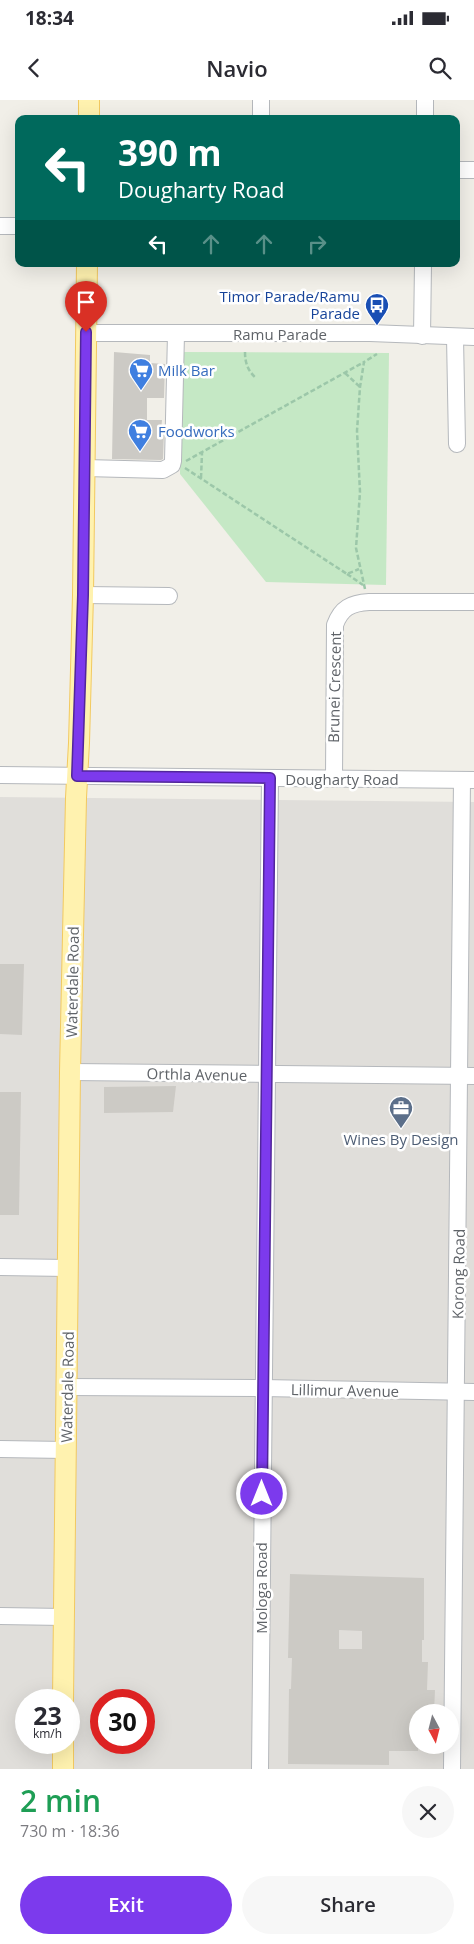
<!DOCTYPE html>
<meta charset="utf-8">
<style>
:root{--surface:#fff;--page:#f7f7f7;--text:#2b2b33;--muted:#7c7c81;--accent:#7c3aed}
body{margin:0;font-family:"Open Sans",sans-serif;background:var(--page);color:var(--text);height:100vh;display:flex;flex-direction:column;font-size:19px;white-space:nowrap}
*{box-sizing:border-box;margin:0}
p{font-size:16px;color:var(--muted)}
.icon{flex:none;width:28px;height:28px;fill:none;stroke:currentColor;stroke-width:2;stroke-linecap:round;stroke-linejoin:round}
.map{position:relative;height:1669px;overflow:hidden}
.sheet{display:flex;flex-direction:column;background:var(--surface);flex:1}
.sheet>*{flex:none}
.banner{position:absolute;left:15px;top:15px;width:445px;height:152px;border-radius:10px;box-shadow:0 5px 20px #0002;background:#00695c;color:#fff;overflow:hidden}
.needle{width:32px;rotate:173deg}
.tools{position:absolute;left:409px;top:1604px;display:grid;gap:10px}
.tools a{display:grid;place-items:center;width:50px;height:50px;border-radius:50%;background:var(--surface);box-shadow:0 5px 20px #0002;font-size:25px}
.speed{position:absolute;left:15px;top:1589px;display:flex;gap:10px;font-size:25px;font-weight:700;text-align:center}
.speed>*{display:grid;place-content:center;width:65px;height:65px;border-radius:50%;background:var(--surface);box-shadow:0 5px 20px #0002;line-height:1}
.speed small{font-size:12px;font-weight:400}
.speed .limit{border:8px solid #d22;background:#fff;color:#111}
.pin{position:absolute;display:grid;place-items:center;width:42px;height:42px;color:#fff;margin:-51px -21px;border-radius:50% 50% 50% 0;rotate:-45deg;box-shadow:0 0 5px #0007}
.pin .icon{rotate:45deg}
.me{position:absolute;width:55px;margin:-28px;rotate:0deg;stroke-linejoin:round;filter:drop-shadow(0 0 4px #0008)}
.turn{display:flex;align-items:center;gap:18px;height:105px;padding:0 20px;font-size:22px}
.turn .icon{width:65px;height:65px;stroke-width:2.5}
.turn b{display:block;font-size:35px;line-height:42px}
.lanes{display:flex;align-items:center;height:48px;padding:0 20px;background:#0003;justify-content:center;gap:25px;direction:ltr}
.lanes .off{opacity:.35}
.round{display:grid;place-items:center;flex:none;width:52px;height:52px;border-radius:26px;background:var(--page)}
.overview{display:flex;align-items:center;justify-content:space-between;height:85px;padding:0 20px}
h1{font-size:30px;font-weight:600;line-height:38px;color:#1e9e55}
.action{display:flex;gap:10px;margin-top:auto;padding:10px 20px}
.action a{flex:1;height:58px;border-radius:30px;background:var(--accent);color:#fff;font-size:20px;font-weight:600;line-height:58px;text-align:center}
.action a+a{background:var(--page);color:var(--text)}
.status{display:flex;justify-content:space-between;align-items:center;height:35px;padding:0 25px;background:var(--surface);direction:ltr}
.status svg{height:14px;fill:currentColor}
header{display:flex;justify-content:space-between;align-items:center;height:65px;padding:0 20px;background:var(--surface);font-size:22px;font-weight:600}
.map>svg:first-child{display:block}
.industrial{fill:#e0deda;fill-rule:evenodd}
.green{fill:#c5e8c5}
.building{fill:#cccac5;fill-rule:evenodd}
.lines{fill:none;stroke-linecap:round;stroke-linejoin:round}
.minor-casing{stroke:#b5b8bc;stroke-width:18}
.major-casing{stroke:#f2c960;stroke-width:22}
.path{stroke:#9cc7a9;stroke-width:2.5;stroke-dasharray:5 2.5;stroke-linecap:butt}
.minor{stroke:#fff;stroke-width:16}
.major{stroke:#fff2af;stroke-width:20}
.route-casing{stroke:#51269a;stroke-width:12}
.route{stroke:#7c3aed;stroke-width:9}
.labels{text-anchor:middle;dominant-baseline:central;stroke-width:5;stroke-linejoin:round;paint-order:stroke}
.transit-label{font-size:15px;fill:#164399;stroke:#fff;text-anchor:end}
.street-label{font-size:15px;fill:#5f6368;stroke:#fff}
.shop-label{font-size:15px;fill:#366cbe;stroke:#fff;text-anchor:start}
.service-label{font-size:15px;fill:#4e5e75;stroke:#fff}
</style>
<div class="status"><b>18:34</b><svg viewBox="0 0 49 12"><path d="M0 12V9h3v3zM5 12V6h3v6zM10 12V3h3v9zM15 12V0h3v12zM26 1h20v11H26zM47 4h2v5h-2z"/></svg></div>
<header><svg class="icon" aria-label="back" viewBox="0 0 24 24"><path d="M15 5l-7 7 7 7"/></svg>Navio<svg class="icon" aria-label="search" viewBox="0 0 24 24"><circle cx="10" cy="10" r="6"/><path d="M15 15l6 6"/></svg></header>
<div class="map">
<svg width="474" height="1669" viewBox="0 0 474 1669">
<rect width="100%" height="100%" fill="#f1efe8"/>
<path class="industrial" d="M 0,697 L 474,702 L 474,1669 L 0,1669 ZM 26,1600 L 69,1600 L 69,1642 L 26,1642 ZM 101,1600 L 144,1600 L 144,1642 L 101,1642 ZM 418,1612 L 450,1612 L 450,1645 L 418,1645 Z"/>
<polygon class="green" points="181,252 389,253 386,485 266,482 180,374"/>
<g class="building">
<polygon points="114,252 150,255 150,263 165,264 164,298 147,298 147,320 162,320 161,331 164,331 163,359 161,360 112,359"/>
<polygon points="0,864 24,864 22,935 0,934"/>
<polygon points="176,986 173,1012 104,1013 104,987"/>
<polygon points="0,992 21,992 19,1115 0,1115"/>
<path d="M 290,1474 L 424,1478 L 424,1540 L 422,1540 L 422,1562 L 428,1562 L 427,1590 L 435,1590 L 434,1612 L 418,1612 L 418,1651 L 389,1651 L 389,1665 L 288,1664 L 289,1589 L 291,1589 L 292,1558 L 288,1558 ZM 339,1530 L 362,1531 L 362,1549 L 339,1549 Z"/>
</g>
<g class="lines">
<g class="minor-casing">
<g id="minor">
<polyline points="261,19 261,0"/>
<polyline points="425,19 425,0"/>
<polyline points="456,70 474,70"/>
<polyline points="0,126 19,126"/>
<polyline points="86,233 370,233 474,237"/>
<polyline points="422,236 423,164"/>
<polyline points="455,237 457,344"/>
<polyline points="85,368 163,370 172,365 173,361 176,234"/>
<polyline points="83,495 169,496"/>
<polyline points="0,675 474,680"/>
<path d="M 334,678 L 335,525 C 341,508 351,503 369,502 L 474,502"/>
<polyline points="70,972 474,976"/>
<polyline points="0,1167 68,1168"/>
<polyline points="67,1287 263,1288 474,1292"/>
<polyline points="0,1349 66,1350"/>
<polyline points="0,1516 64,1517"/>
<polyline points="260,1669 270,678"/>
<polyline points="452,1669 462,680"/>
</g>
</g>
<g class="major-casing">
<g id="major">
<polyline points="89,19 89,0"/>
<polyline points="63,1600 70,972 76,698 79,643 83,495 87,164"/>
<polyline points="63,1669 63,1642"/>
</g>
</g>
<g class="path">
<path d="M 245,252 C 245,263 248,271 256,278"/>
<polyline points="345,273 360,287"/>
<polyline points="186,361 364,262"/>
<polyline points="185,368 347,474 359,469"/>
<polyline points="201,378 202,353"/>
<polyline points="347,474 363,485"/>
<polyline points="365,489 356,448 360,392 357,331 360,287 364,262 377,254"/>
</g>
<use href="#minor" class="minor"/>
<use href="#major" class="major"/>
</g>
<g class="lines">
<g class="route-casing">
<polyline id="route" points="86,232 83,495 77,676 270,678 262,1394"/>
</g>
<use href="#route" class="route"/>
</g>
<defs>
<g id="bus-pin" transform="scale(1.25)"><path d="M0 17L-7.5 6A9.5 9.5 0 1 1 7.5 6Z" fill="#1a4fb4" stroke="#fff"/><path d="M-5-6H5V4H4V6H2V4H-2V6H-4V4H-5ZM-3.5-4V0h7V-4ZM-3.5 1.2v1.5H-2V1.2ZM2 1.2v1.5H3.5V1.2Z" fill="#fff"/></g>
<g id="supermarket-pin" transform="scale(1.25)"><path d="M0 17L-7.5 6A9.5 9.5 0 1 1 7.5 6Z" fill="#3f7fe0" stroke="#fff"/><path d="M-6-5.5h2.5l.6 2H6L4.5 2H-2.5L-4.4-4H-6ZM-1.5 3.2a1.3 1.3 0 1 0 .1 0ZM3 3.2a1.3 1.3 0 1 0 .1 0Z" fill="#fff"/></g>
<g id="office-pin" transform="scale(1.25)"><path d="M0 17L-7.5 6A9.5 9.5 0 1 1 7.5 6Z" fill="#5c6f8a" stroke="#fff"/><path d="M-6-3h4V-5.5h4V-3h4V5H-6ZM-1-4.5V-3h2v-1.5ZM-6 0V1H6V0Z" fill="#fff"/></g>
</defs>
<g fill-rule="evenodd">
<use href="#bus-pin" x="377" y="205"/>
<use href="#supermarket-pin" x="141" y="270"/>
<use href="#supermarket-pin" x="140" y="331"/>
<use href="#office-pin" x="401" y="1008"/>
</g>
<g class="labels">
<g class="transit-label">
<text x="360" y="196">Timor Parade/Ramu<tspan x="360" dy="17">Parade</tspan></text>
</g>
<g class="street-label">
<text x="280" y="234">Ramu Parade</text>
<text transform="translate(334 587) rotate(-89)">Brunei Crescent</text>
<text x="342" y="679">Dougharty Road</text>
<text transform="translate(72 882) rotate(-89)">Waterdale Road</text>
<text transform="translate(197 974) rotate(1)">Orthla Avenue</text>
<text transform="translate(458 1174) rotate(-89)">Korong Road</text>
<text transform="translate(67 1287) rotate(-89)">Waterdale Road</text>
<text transform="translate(345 1290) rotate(1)">Lillimur Avenue</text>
<text transform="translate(261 1488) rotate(-90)">Mologa Road</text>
</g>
<g class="shop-label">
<text x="158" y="270">Milk Bar</text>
<text x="158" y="331">Foodworks</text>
</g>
<g class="service-label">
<text x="401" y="1039">Wines By Design</text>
</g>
</g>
</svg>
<div class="tools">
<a><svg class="needle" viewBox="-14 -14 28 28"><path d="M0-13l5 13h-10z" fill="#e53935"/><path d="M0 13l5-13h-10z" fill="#7c7c81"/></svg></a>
</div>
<div class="speed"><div>23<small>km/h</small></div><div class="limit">30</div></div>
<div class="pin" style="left:86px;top:232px;background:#d93025"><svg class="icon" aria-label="arrive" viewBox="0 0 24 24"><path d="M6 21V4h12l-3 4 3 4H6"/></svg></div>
<svg class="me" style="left:262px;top:1394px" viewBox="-20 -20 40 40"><circle r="17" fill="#7c3aed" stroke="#fff" stroke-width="3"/><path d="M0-11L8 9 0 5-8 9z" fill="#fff"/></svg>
<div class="banner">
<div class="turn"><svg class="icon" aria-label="left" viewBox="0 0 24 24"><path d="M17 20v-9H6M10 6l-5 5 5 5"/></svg><div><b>390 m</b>Dougharty Road</div></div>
<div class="lanes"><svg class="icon" aria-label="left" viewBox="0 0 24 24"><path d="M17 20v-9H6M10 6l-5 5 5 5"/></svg><svg class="icon off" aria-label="ahead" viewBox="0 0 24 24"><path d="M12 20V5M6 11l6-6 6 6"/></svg><svg class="icon off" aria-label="ahead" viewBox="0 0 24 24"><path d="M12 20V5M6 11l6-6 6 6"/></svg><svg class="icon off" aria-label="right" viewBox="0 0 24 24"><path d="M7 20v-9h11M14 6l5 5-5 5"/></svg></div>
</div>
</div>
<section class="sheet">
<div class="overview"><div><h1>2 min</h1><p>730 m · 18:36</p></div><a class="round"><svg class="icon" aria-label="close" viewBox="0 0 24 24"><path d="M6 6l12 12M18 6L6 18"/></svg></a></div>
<div class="action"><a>Exit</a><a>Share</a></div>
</section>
